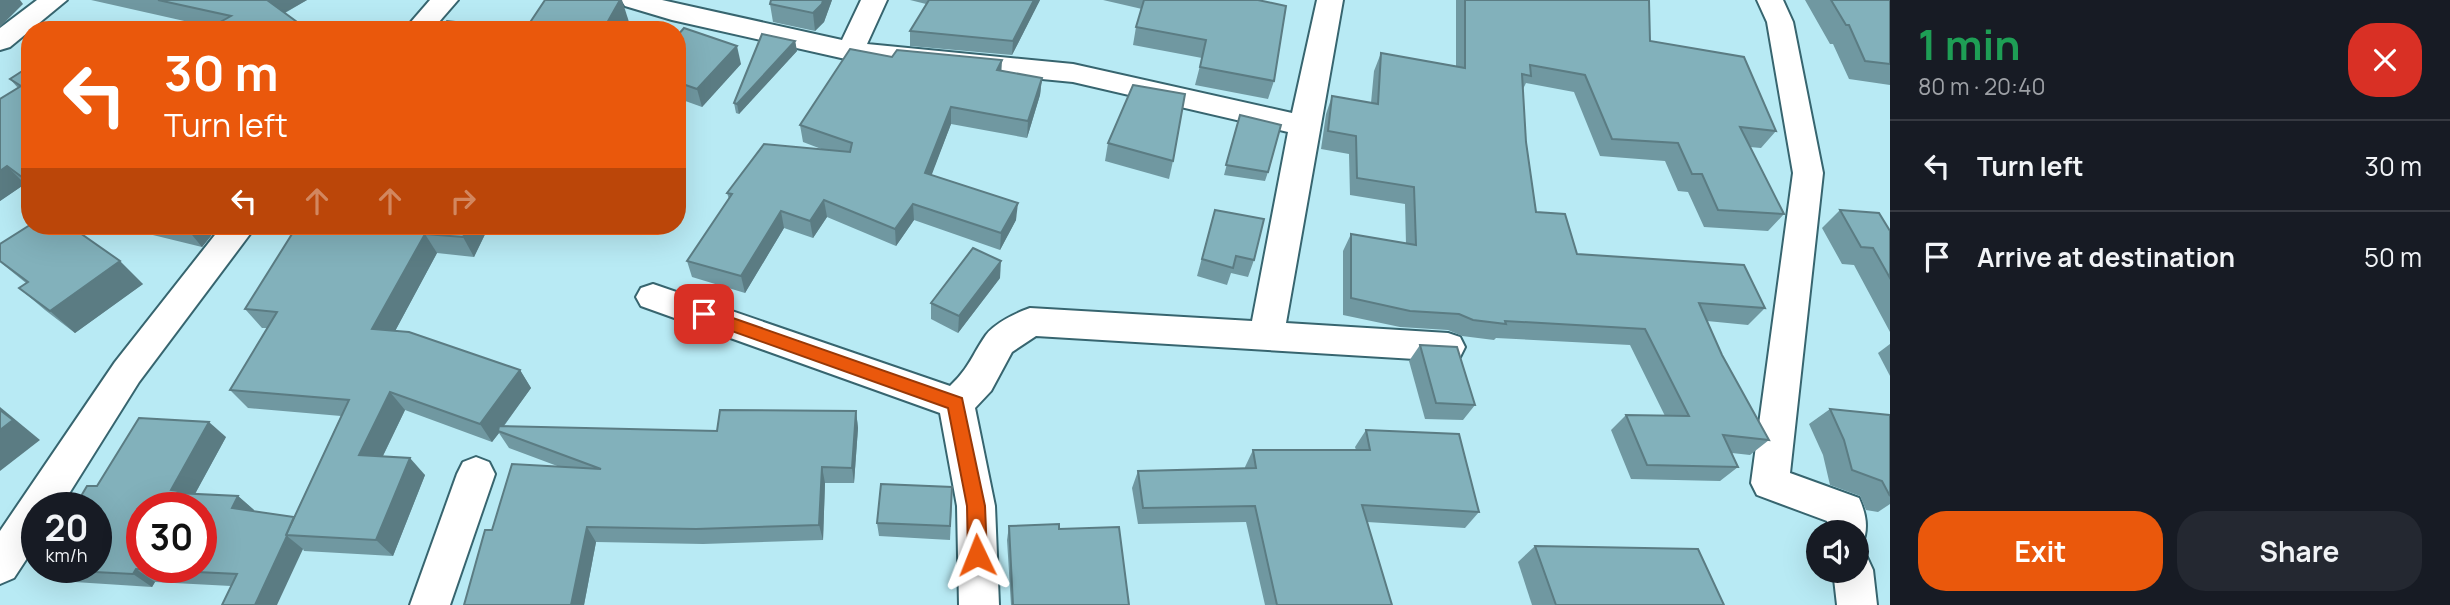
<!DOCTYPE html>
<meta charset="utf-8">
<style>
:root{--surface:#171b24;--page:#242831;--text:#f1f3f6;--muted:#9ea1a6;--line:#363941;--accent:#ea580c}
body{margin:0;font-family:Manrope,sans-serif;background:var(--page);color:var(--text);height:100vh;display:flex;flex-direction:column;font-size:26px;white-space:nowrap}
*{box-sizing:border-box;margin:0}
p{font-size:23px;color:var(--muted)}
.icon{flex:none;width:38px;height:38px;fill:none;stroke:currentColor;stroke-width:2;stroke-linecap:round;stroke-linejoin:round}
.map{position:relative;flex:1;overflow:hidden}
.side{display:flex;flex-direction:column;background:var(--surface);width:560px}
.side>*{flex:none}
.hud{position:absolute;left:21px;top:21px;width:665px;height:214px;border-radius:28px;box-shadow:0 7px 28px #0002;background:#ea580c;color:#fff;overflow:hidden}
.tools{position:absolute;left:1806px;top:520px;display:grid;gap:14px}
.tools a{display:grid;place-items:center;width:63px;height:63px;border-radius:50%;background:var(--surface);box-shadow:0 7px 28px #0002;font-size:35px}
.speed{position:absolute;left:21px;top:492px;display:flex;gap:14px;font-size:35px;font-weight:700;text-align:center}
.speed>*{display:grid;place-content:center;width:91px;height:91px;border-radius:50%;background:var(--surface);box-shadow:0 7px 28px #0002;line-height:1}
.speed small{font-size:18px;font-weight:400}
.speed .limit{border:10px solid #d22;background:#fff;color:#111}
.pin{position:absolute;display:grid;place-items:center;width:60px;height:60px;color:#fff;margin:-30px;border-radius:14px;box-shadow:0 4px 10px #0006}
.me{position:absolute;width:77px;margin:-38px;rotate:358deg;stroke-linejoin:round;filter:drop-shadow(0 0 5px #0008)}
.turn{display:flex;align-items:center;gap:24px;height:147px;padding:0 28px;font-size:32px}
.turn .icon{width:91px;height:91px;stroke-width:2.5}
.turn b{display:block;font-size:49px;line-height:60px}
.lanes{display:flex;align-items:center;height:66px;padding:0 28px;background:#0003;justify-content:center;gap:35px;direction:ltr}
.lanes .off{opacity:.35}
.round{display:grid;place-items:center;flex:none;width:74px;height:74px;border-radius:28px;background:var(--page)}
.head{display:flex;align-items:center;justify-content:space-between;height:119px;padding:0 28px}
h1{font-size:42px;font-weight:700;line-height:52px;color:#1e9e55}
.button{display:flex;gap:14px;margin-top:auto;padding:14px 28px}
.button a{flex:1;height:80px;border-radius:28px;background:var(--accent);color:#fff;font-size:28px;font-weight:700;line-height:80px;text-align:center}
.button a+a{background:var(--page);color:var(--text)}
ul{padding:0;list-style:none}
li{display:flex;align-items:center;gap:21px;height:91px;padding:0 28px;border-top:2px solid var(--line)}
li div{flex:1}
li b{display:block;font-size:26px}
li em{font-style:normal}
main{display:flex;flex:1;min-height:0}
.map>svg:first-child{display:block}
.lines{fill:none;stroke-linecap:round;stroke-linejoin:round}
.street-casing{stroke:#37656f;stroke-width:4}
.street{fill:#fff;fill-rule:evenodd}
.wall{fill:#7098a1}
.shaded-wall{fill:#5b7c83}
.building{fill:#82b1bb;stroke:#5b7c83;stroke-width:2;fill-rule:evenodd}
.route{fill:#ea580c;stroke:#983908;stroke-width:2}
</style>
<main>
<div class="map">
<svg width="1890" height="605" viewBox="0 0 1890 605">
<rect width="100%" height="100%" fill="#b8eaf4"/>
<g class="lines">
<g class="street-casing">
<g id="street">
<polygon points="37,0 67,0 10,47 0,50 0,28"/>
<polygon points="430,0 458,0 432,30 404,30"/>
<path d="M 621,0 L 662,0 L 842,40 L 861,0 L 887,0 L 867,44 L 1073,64 L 1292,113 L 1317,0 L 1343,0 L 1286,323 L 1448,333 L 1460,337 L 1465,347 L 1460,357 L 1448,361 L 1036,336 L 1012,352 L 991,391 L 975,408 L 995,506 L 999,605 L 959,605 L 957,506 L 940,413 L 641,306 L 636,297 L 641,288 L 653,284 L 950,386 C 970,367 972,355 986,335 C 995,323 1016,313 1030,308 L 1252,321 L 1288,132 L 1073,82 L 850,60 L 672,20 L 625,6 Z"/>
<path d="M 1757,0 L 1783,0 L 1793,22 L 1823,173 L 1790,473 L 1859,498 C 1866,514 1869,528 1862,545 L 1857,547 L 1857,532 L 1829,532 L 1827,521 L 1757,495 L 1751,483 L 1793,173 L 1767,22 Z"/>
<polygon points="222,226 256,226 139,382 60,508 37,508 37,543 14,578 0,584 0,531 115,362"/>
<polygon points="476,457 489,462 495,474 450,605 410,605 457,474 463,462"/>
<polygon points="1857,553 1867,557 1873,570 1877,605 1837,605 1833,570 1857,570"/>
</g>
</g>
<use href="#street" class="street"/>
</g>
<g class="wall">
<polygon points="91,0 307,0 285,13 211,27"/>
<polygon points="832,0 824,22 815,31 773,22 770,4"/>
<polygon points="910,0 1040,0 1012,55 910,46 910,31 926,4"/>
<polygon points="1103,0 1258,0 1274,81 1268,99 1195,85 1202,58 1133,45 1136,27 1142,9"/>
<polygon points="1456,0 1649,0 1650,41 1776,131 1761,148 1750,147 1784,214 1768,231 1704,227 1688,192 1678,191 1665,161 1600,156 1574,92 1526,83 1523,89 1526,142 1536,212 1577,254 1765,308 1748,325 1707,321 1722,355 1769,440 1750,455 1732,453 1738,467 1720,481 1631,479 1611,430 1626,415 1665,416 1630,345 1496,338 1494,340 1462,336 1448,330 1400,327 1343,315 1343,251 1351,234 1406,244 1405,204 1350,195 1349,154 1321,149 1326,114 1332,96 1371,103 1374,71 1381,53 1456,66"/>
<polygon points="1805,0 1890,0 1890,85 1849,79 1833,44 1830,44"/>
<polygon points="677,36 741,64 702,107 677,98"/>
<polygon points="795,41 797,51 739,114 736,113 734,103"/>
<polygon points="892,57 1002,71 1042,78 1040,95 1027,138 951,124 931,175 1016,220 1000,250 914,220 896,246 827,217 813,238 784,228 745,293 692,277 687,261 729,199 727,193 824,150 803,142 800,125"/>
<polygon points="30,66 30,187 25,184 0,201 0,99 18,88 10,79"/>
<polygon points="1240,115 1268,172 1265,181 1224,175"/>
<polygon points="1108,143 1173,161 1169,179 1105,161"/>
<polygon points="1215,210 1254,260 1248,277 1231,273 1227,285 1197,276"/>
<polygon points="1840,210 1890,231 1890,332 1854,265 1842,264 1822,228"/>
<polygon points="116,226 219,226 202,247"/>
<polygon points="489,226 474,257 437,253 395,331 520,370 531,388 504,426 717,431 856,411 858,428 854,483 825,483 823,540 703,544 596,542 584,605 464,605 492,530 560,467 509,448 499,433 492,442 405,410 383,456 425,475 393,556 304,551 303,549 231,586 155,582 152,587 59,581 37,569 97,486 226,437 195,494 238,496 254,510 254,511 294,517 341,416 248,408 230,390 267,328 262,328 245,309 319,227"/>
<polygon points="0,244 143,284 75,333 45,310 19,288 26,283 0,262"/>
<polygon points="1000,278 958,333 931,319 931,303"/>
<polygon points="1890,344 1890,376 1878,353"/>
<polygon points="1420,345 1475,405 1463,420 1425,419 1409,361"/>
<polygon points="1830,409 1890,415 1890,504 1878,512 1866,510 1860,496 1830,485 1823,455 1809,424"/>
<polygon points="1366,430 1479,512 1465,528 1367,522 1392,605 1265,605 1246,522 1138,524 1132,488 1138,471 1245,469 1245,467 1253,450 1356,450 1355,447"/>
<polygon points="952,501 950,540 879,536 877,523"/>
<polygon points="1009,526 1059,529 1129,605 1011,605 1007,540"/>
<polygon points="1535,546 1724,605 1532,605 1518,562"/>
</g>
<g class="shaded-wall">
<polygon points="0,0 20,0 23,4 0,27"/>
<polygon points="266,0 307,0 277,17"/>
<polygon points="620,0 622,0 629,22 624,30 603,30"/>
<polygon points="823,0 832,0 824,22 815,31 813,13"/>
<polygon points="1034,0 1040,0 1012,55 1013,41"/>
<polygon points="795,41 797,51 739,114 737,104"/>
<polygon points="737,46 741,64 702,107 697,89"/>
<polygon points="1002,60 1001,78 997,70"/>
<polygon points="1042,78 1040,95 1027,138 1028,121"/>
<polygon points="951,107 951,124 926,190 925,173"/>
<polygon points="7,166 25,184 0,201 0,171"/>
<polygon points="824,200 827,217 813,238 810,221"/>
<polygon points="1018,203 1016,220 1000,250 1001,233"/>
<polygon points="913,204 914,220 896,246 895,229"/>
<polygon points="781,211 784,228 745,293 741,276"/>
<polygon points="191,226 219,226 202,247 188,230"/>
<polygon points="469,226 489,226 474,257 463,237"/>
<polygon points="425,234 437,253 386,348 372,329"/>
<polygon points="120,261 143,284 75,333 50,311"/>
<polygon points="1001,261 1000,278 958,333 959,316"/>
<polygon points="520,370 531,388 499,432 498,431 499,433 492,442 480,424"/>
<polygon points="390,392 405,410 375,472 359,455"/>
<polygon points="0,407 40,440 0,471"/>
<polygon points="856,411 858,428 854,483 852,468"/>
<polygon points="209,422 226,437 191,501 171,490"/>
<polygon points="410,458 425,475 393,556 376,540"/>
<polygon points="822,467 825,483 823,540 819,525"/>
<polygon points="238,496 254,510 249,521 232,508"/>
<polygon points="587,527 596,542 584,605 571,605"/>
<polygon points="287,536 303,549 277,605 255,605"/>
<polygon points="136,569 155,582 152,587 133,574"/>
</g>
<g class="building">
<polygon points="158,0 267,0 308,30 206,30 231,16"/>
<polygon points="545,0 620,0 603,30 525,30"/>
<polygon points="771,0 823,0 822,4 813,13 770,4"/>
<polygon points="929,0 1034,0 1013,41 910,31"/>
<polygon points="1144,0 1258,0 1286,6 1274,81 1200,67 1206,40 1136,27"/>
<polygon points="1465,0 1649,0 1650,41 1744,57 1776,131 1740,127 1784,214 1718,210 1702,174 1692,174 1678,143 1612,139 1585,75 1530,65 1531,76 1522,74 1526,142 1536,212 1565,214 1577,254 1744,265 1765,308 1699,303 1722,355 1769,440 1723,435 1738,467 1647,465 1626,415 1689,416 1645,329 1505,321 1506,324 1473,320 1459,314 1410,311 1351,298 1351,234 1416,245 1414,187 1357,178 1356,136 1328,131 1332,96 1378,104 1381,53 1465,68"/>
<polygon points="1831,0 1890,0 1890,64 1865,61 1849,25 1846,25"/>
<polygon points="447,21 524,30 440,30"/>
<polygon points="684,28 737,46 697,89 677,82 677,36"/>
<polygon points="762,34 795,41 737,104 734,103"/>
<polygon points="850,49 892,57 897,50 1002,60 997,70 1042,78 1028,121 951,107 925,173 1018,203 1001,233 913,204 895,229 824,200 810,221 781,211 741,276 687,261 732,194 727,193 764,144 850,152 852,143 800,125"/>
<polygon points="30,66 30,183 7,166 0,171 0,99 21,86 10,79"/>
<polygon points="1133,85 1185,94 1173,161 1108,143"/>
<polygon points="1240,115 1281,125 1268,172 1226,165"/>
<polygon points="1215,210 1264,219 1254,260 1236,256 1233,268 1202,259"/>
<polygon points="1840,210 1879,213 1890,231 1890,278 1873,248 1861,247"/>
<polygon points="30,225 70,226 120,261 50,311 19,288 28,282 0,261 0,244"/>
<polygon points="171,226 191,226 188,230"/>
<polygon points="297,226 469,226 463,237 425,234 372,329 409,332 520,370 480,424 390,392 359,455 410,458 376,540 286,535 349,400 230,390 277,312 245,309"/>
<polygon points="973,248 1001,261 959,316 931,303"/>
<polygon points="1420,345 1457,347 1475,405 1436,403"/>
<polygon points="1830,409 1890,415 1890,496 1882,481 1852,470 1844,440"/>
<polygon points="0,410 13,420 0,430"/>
<polygon points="720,410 856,411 852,468 822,467 819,525 696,529 587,527 571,605 464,605 485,530 492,530 512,464 601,469 498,431 499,426 717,431"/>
<path d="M 139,418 L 209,422 L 171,490 L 178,491 L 177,493 L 238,496 L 232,508 L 294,517 L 286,535 L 287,536 L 255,605 L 222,605 L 237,574 L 136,569 L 133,574 L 37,569 L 38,567 L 96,567 L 96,508 L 74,508 L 87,486 L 97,486 ZM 142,508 L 201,508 L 201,567 L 142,567 Z"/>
<polygon points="1366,430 1459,434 1479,512 1362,505 1392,605 1277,605 1255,506 1143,508 1138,471 1256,468 1253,450 1370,450"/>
<polygon points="881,484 952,487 950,526 877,523"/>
<polygon points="1059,524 1059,529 1119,527 1129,605 1013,605 1009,526"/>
<polygon points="1535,546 1698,549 1724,605 1556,605"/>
</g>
<polygon class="route" points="704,308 962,398 985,506 987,555 984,562 977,564 971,562 968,555 967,506 948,408 698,319 695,314 698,310"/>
</svg>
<div class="tools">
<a><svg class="icon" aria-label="sound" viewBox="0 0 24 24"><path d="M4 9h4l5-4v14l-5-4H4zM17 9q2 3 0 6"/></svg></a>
</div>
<div class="speed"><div>20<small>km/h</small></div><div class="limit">30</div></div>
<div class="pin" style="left:704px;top:314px;background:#d93025"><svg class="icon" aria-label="arrive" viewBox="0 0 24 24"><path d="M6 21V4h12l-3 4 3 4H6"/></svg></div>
<svg class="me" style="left:977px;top:555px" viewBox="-20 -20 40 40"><path d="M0-17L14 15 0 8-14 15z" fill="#ea580c" stroke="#fff" stroke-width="4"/></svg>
<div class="hud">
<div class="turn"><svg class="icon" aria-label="left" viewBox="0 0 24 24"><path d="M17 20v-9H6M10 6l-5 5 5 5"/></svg><div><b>30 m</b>Turn left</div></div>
<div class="lanes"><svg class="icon" aria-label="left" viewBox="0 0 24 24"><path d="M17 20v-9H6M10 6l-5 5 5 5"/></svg><svg class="icon off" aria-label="ahead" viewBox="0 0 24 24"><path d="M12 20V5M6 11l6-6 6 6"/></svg><svg class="icon off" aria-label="ahead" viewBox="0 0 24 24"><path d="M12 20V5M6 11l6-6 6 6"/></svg><svg class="icon off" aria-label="right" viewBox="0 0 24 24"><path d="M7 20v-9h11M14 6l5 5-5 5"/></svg></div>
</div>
</div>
<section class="side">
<div class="head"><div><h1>1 min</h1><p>80 m · 20:40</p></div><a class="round" style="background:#d93025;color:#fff"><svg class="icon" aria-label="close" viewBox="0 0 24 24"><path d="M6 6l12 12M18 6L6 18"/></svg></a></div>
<ul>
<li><svg class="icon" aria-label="left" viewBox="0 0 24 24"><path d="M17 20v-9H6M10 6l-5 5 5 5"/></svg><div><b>Turn left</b></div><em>30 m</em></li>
<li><svg class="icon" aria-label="arrive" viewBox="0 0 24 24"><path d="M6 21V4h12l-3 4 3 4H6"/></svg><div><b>Arrive at destination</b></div><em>50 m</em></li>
</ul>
<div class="button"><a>Exit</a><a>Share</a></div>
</section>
</main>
